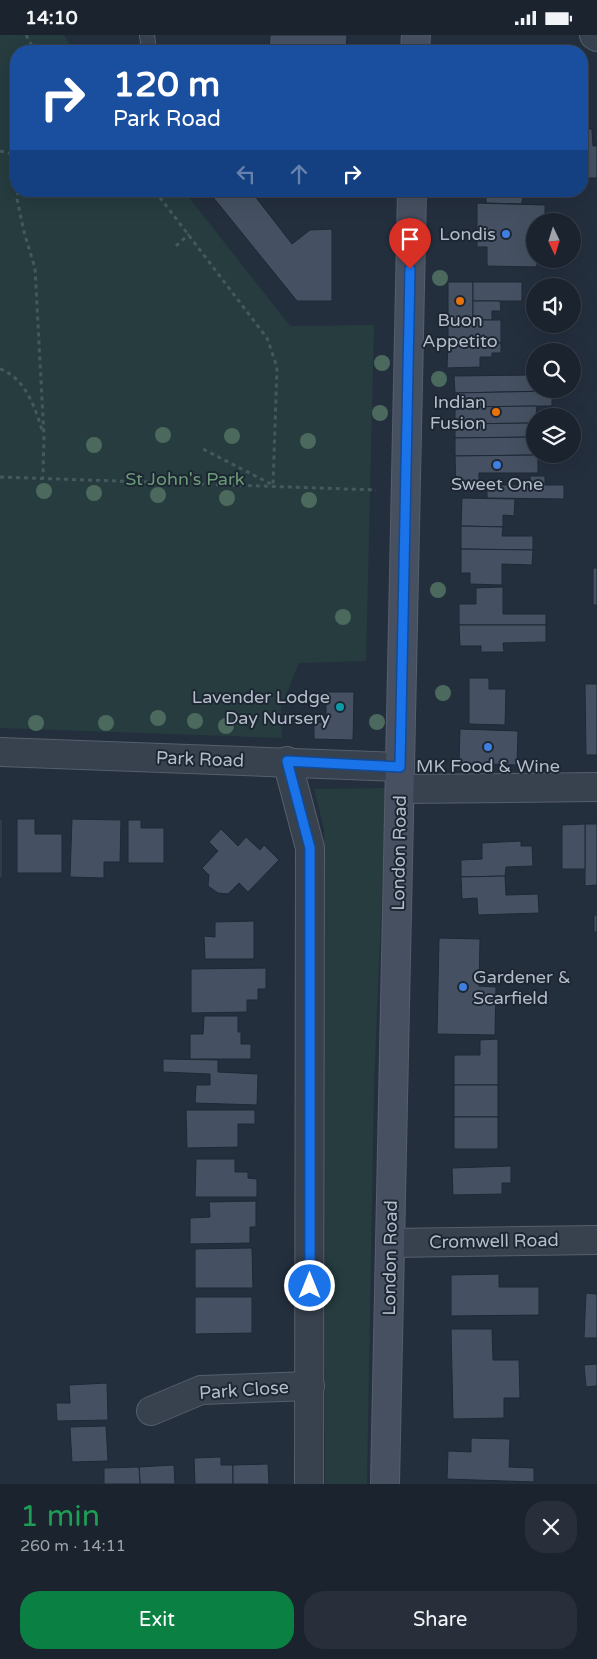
<!DOCTYPE html>
<meta charset="utf-8">
<style>
:root{--surface:#1b232e;--page:#282f3a;--text:#f1f3f6;--muted:#a0a4aa;--line:#39404a;--accent:#0b8043}
body{margin:0;font-family:"Varela Round",sans-serif;background:var(--page);color:var(--text);height:100vh;display:flex;flex-direction:column;font-size:19px;white-space:nowrap}
*{box-sizing:border-box;margin:0}
p{font-size:16px;color:var(--muted)}
.icon{flex:none;width:28px;height:28px;fill:none;stroke:currentColor;stroke-width:2;stroke-linecap:round;stroke-linejoin:round}
.map{position:relative;height:1449px;overflow:hidden}
.sheet{display:flex;flex-direction:column;background:var(--surface);flex:1}
.sheet>*{flex:none}
.top-card{position:absolute;left:10px;top:10px;width:578px;height:152px;border-radius:20px;box-shadow:0 5px 20px #0002,0 0 0 1px var(--line);background:#1a4fa0;color:#fff;overflow:hidden}
.needle{width:32px;rotate:176deg}
.tools{position:absolute;left:526px;top:178px;display:grid;gap:10px}
.tools a{display:grid;place-items:center;width:55px;height:55px;border-radius:50%;background:var(--surface);box-shadow:0 5px 20px #0002,0 0 0 1px var(--line);font-size:25px}
.pin{position:absolute;display:grid;place-items:center;width:42px;height:42px;color:#fff;margin:-51px -21px;border-radius:50% 50% 50% 0;rotate:-45deg;box-shadow:0 0 5px #0007}
.pin .icon{rotate:45deg}
.me{position:absolute;width:55px;margin:-28px;rotate:0deg;stroke-linejoin:round;filter:drop-shadow(0 0 4px #0008)}
.turn{display:flex;align-items:center;gap:18px;height:105px;padding:0 20px;font-size:22px}
.turn .icon{width:65px;height:65px;stroke-width:2.5}
.turn b{display:block;font-size:35px;line-height:42px}
.lanes{display:flex;align-items:center;height:48px;padding:0 20px;background:#0003;justify-content:center;gap:25px;direction:ltr}
.lanes .off{opacity:.35}
.round{display:grid;place-items:center;flex:none;width:52px;height:52px;border-radius:20px;background:var(--page)}
.headline{display:flex;align-items:center;justify-content:space-between;height:85px;padding:0 20px}
h1{font-size:30px;font-weight:600;line-height:38px;color:#1e9e55}
.cta{display:flex;gap:10px;margin-top:auto;padding:10px 20px}
.cta a{flex:1;height:58px;border-radius:20px;background:var(--accent);color:#fff;font-size:20px;font-weight:600;line-height:58px;text-align:center}
.cta a+a{background:var(--page);color:var(--text)}
.status{display:flex;justify-content:space-between;align-items:center;height:35px;padding:0 25px;background:var(--surface);direction:ltr}
.status svg{height:14px;fill:currentColor}
.map>svg:first-child{display:block}
.green{fill:#263c3f}
.building{fill:#455162;stroke:#1f2835}
.lines{fill:none;stroke-linecap:round;stroke-linejoin:round}
.lane-casing{stroke:#565f6c;stroke-width:16}
.street-casing{stroke:#565f6c;stroke-width:30}
.secondary-casing{stroke:#565f6c;stroke-width:30}
.path{stroke:#44595c;stroke-width:3;stroke-dasharray:4 4;stroke-linecap:butt}
.lane{stroke:#38414e;stroke-width:14}
.street{stroke:#38414e;stroke-width:28}
.secondary{stroke:#465061;stroke-width:28}
.tree{fill:#4b6a5d}
.route-casing{stroke:#114b97;stroke-width:12}
.route{stroke:#1a73e8;stroke-width:9}
.shop-dot{fill:#3f7fe0;stroke:#1d2633;stroke-width:2}
.food-dot{fill:#e8710a;stroke:#1d2633;stroke-width:2}
.culture-dot{fill:#0f9aa8;stroke:#1d2633;stroke-width:2}
.labels{text-anchor:middle;dominant-baseline:central;stroke-width:4;stroke-linejoin:round;paint-order:stroke}
.poi-label{font-size:18px;fill:#b4bcc9;stroke:#1d2633;text-anchor:end}
.park-label{font-size:18px;fill:#6b9a76;stroke:#1d2633}
.street-label{font-size:18px;fill:#b4bcc9;stroke:#1d2633}
</style>
<div class="status"><b>14:10</b><svg viewBox="0 0 49 12"><path d="M0 12V9h3v3zM5 12V6h3v6zM10 12V3h3v9zM15 12V0h3v12zM26 1h20v11H26zM47 4h2v5h-2z"/></svg></div>
<div class="map">
<svg width="597" height="1449" viewBox="0 0 597 1449">
<rect width="100%" height="100%" fill="#242f3e"/>
<g class="green">
<polygon points="0,0 64,0 73,16 16,16 16,156 184,156 290,291 374,290 366,626 299,628 281,672 282,703 0,693"/>
<polygon points="386,753 374,1053 367,1449 325,1449 324,794 314,754"/>
</g>
<g class="building">
<polygon points="270,0 347,0 346,16 269,16"/>
<polygon points="581,94 592,94 593,111 597,111 597,143 581,143"/>
<polygon points="208,156 251,156 292,209 310,195 332,194 332,266 297,266"/>
<polygon points="486,156 523,156 522,169 486,168"/>
<polygon points="477,168 545,170 545,186 535,186 537,232 487,231 487,212 477,212"/>
<rect x="448" y="247" width="25" height="38"/>
<rect x="473" y="247" width="49" height="19"/>
<polygon points="473,266 500,266 501,276 492,276 492,285 473,285"/>
<rect x="448" y="285" width="53" height="23"/>
<polygon points="448,308 501,308 501,318 492,318 492,322 480,322 480,332 447,333"/>
<polygon points="535,340 535,354 552,354 552,356 455,358 454,341"/>
<polygon points="552,356 552,371 455,372 455,358"/>
<polygon points="537,371 535,388 455,389 455,372"/>
<polygon points="535,388 535,402 455,403 455,389"/>
<polygon points="535,402 535,419 538,420 455,421 455,403"/>
<polygon points="538,420 538,438 479,438 479,454 456,455 455,421"/>
<polygon points="530,441 545,441 545,450 564,450 564,464 487,463 487,450 530,450"/>
<polygon points="462,463 515,464 514,481 503,480 503,492 461,491"/>
<polygon points="461,491 503,492 502,501 533,501 533,515 461,514"/>
<polygon points="461,514 533,515 532,530 502,529 502,550 470,549 470,538 461,538"/>
<rect x="593" y="533" width="4" height="37"/>
<polygon points="503,552 503,579 546,579 546,590 459,590 459,569 476,569 476,553"/>
<polygon points="459,590 546,590 546,607 503,608 504,617 481,617 481,611 460,611"/>
<polygon points="469,643 489,643 489,654 506,654 505,690 469,689"/>
<polygon points="585,649 597,649 597,720 586,720"/>
<polygon points="326,657 354,657 353,705 314,704 314,687 326,688"/>
<polygon points="460,694 518,696 517,730 459,728"/>
<rect x="0" y="784" width="2" height="59"/>
<polygon points="17,784 35,784 35,799 62,799 62,838 17,838"/>
<polygon points="72,784 121,785 120,827 104,827 104,843 70,842"/>
<polygon points="128,785 141,785 141,793 164,793 164,828 128,828"/>
<polygon points="585,789 597,789 597,850 585,851"/>
<polygon points="585,789 585,834 562,834 562,790"/>
<polygon points="221,794 238,811 246,802 260,815 264,810 279,825 248,857 239,848 228,859 218,858 208,851 209,840 202,833 218,816 209,807"/>
<polygon points="521,806 521,811 532,811 533,831 506,832 505,841 461,842 461,825 482,824 482,808"/>
<polygon points="505,841 506,860 538,859 539,878 478,880 477,863 462,864 461,842"/>
<rect x="594" y="880" width="3" height="17"/>
<polygon points="254,886 254,924 205,924 204,901 215,902 215,887"/>
<polygon points="439,903 480,904 479,951 496,952 495,1000 437,999"/>
<polygon points="266,933 266,954 258,954 258,965 247,965 247,977 191,978 191,934"/>
<polygon points="204,981 238,981 238,997 241,997 241,1009 251,1009 251,1024 190,1024 190,999 203,999"/>
<polygon points="498,1004 498,1050 454,1050 454,1020 480,1020 480,1005"/>
<polygon points="163,1024 218,1025 218,1037 258,1039 257,1070 195,1068 196,1050 210,1050 210,1039 163,1037"/>
<rect x="454" y="1050" width="44" height="32"/>
<polygon points="186,1075 255,1075 255,1089 238,1089 238,1112 187,1113"/>
<rect x="454" y="1082" width="44" height="32"/>
<polygon points="196,1124 235,1124 235,1137 248,1137 248,1143 257,1144 257,1162 195,1162"/>
<polygon points="511,1131 511,1148 502,1148 502,1159 453,1160 452,1133"/>
<polygon points="256,1166 256,1192 250,1192 250,1208 190,1209 190,1183 210,1182 209,1167"/>
<polygon points="252,1213 253,1253 195,1253 195,1214"/>
<polygon points="499,1239 499,1252 539,1252 539,1280 451,1281 451,1240"/>
<polygon points="586,1258 597,1259 597,1303 584,1303"/>
<polygon points="195,1262 252,1262 252,1298 195,1299"/>
<polygon points="451,1294 492,1294 493,1325 519,1325 520,1363 504,1363 504,1383 453,1384"/>
<polygon points="597,1329 597,1351 586,1352 584,1330"/>
<polygon points="107,1348 108,1385 57,1386 56,1368 70,1368 69,1350"/>
<polygon points="106,1391 108,1426 72,1427 70,1392"/>
<polygon points="471,1403 510,1404 509,1432 534,1433 534,1447 447,1444 448,1416 471,1417"/>
<polygon points="221,1422 221,1430 233,1430 233,1449 195,1449 194,1423"/>
<polygon points="268,1429 269,1449 233,1449 233,1430"/>
<polygon points="174,1430 175,1449 140,1449 139,1432"/>
<polygon points="139,1432 140,1449 104,1449 104,1433"/>
</g>
<g class="lines">
<g class="lane-casing">
<polyline id="lane" points="147,0 149,16"/>
</g>
<g class="street-casing">
<g id="street">
<polyline points="594,0 597,2"/>
<polyline points="0,717 400,732"/>
<polyline points="287,726 310,813 309,1449"/>
<polyline points="400,754 597,752"/>
<polyline points="391,1208 597,1205"/>
<polyline points="151,1376 201,1355 310,1351"/>
</g>
</g>
<g class="secondary-casing">
<g id="secondary">
<polyline points="415,16 416,0"/>
<polyline points="385,1449 412,156"/>
</g>
</g>
<g class="path">
<polyline points="26,0 35,16"/>
<polyline points="0,116 16,120"/>
<polyline points="18,156 17,164 24,197 35,233 44,401 43,442"/>
<polyline points="155,156 267,303 277,332 273,450 201,413"/>
<polyline points="176,211 189,199"/>
<path d="M 0,334 C 25,343 35,372 42,395"/>
<polyline points="0,442 376,455"/>
</g>
<use href="#lane" class="lane"/>
<use href="#street" class="street"/>
<use href="#secondary" class="secondary"/>
</g>
<g class="tree">
<circle cx="440" cy="243" r="8"/>
<circle cx="382" cy="328" r="8"/>
<circle cx="439" cy="344" r="8"/>
<circle cx="380" cy="378" r="8"/>
<circle cx="163" cy="400" r="8"/>
<circle cx="232" cy="401" r="8"/>
<circle cx="308" cy="406" r="8"/>
<circle cx="94" cy="410" r="8"/>
<circle cx="44" cy="456" r="8"/>
<circle cx="94" cy="458" r="8"/>
<circle cx="158" cy="460" r="8"/>
<circle cx="227" cy="463" r="8"/>
<circle cx="309" cy="465" r="8"/>
<circle cx="438" cy="555" r="8"/>
<circle cx="343" cy="582" r="8"/>
<circle cx="443" cy="658" r="8"/>
<circle cx="158" cy="683" r="8"/>
<circle cx="195" cy="686" r="8"/>
<circle cx="377" cy="687" r="8"/>
<circle cx="36" cy="688" r="8"/>
<circle cx="106" cy="688" r="8"/>
<circle cx="226" cy="691" r="8"/>
</g>
<g class="lines">
<g class="route-casing">
<polyline id="route" points="310,1251 310,813 287,726 400,732 410,234"/>
</g>
<use href="#route" class="route"/>
</g>
<g class="shop-dot">
<circle cx="506" cy="199" r="5"/>
<circle cx="497" cy="430" r="5"/>
<circle cx="488" cy="712" r="5"/>
<circle cx="463" cy="952" r="5"/>
</g>
<g class="food-dot">
<circle cx="460" cy="266" r="5"/>
<circle cx="496" cy="377" r="5"/>
</g>
<circle class="culture-dot" cx="340" cy="672" r="5"/>
<g class="labels">
<g class="poi-label">
<text x="496" y="199">Londis</text>
<text x="460" y="285" text-anchor="middle">Buon<tspan x="460" dy="21">Appetito</tspan></text>
<text x="486" y="367">Indian<tspan x="486" dy="21">Fusion</tspan></text>
<text x="497" y="449" text-anchor="middle">Sweet One</text>
<text x="330" y="662">Lavender Lodge<tspan x="330" dy="21">Day Nursery</tspan></text>
<text x="488" y="731" text-anchor="middle">MK Food &amp; Wine</text>
<text x="473" y="942" text-anchor="start">Gardener &amp;<tspan x="473" dy="21">Scarfield</tspan></text>
</g>
<g class="park-label">
<text x="185" y="444">St John's Park</text>
</g>
<g class="street-label">
<text transform="translate(200 724) rotate(2)">Park Road</text>
<text transform="translate(399 818) rotate(-89)">London Road</text>
<text transform="translate(494 1206) rotate(-1)">Cromwell Road</text>
<text transform="translate(390 1223) rotate(-89)">London Road</text>
<text transform="translate(244 1355) rotate(-4)">Park Close</text>
</g>
</g>
</svg>
<div class="tools">
<a><svg class="needle" viewBox="-14 -14 28 28"><path d="M0-13l5 13h-10z" fill="#e53935"/><path d="M0 13l5-13h-10z" fill="#a0a4aa"/></svg></a>
<a><svg class="icon" aria-label="sound" viewBox="0 0 24 24"><path d="M4 9h4l5-4v14l-5-4H4zM17 9q2 3 0 6"/></svg></a>
<a><svg class="icon" aria-label="search" viewBox="0 0 24 24"><circle cx="10" cy="10" r="6"/><path d="M15 15l6 6"/></svg></a>
<a><svg class="icon" aria-label="layers" viewBox="0 0 24 24"><path d="M12 4l9 5-9 5-9-5zM3 14l9 5 9-5"/></svg></a>
</div>
<div class="pin" style="left:410px;top:234px;background:#d93025"><svg class="icon" aria-label="arrive" viewBox="0 0 24 24"><path d="M6 21V4h12l-3 4 3 4H6"/></svg></div>
<svg class="me" style="left:310px;top:1251px" viewBox="-20 -20 40 40"><circle r="17" fill="#1a73e8" stroke="#fff" stroke-width="3"/><path d="M0-11L8 9 0 5-8 9z" fill="#fff"/></svg>
<div class="top-card">
<div class="turn"><svg class="icon" aria-label="right" viewBox="0 0 24 24"><path d="M7 20v-9h11M14 6l5 5-5 5"/></svg><div><b>120 m</b>Park Road</div></div>
<div class="lanes"><svg class="icon off" aria-label="left" viewBox="0 0 24 24"><path d="M17 20v-9H6M10 6l-5 5 5 5"/></svg><svg class="icon off" aria-label="ahead" viewBox="0 0 24 24"><path d="M12 20V5M6 11l6-6 6 6"/></svg><svg class="icon" aria-label="right" viewBox="0 0 24 24"><path d="M7 20v-9h11M14 6l5 5-5 5"/></svg></div>
</div>
</div>
<section class="sheet">
<div class="headline"><div><h1>1 min</h1><p>260 m · 14:11</p></div><a class="round"><svg class="icon" aria-label="close" viewBox="0 0 24 24"><path d="M6 6l12 12M18 6L6 18"/></svg></a></div>
<div class="cta"><a>Exit</a><a>Share</a></div>
</section>
